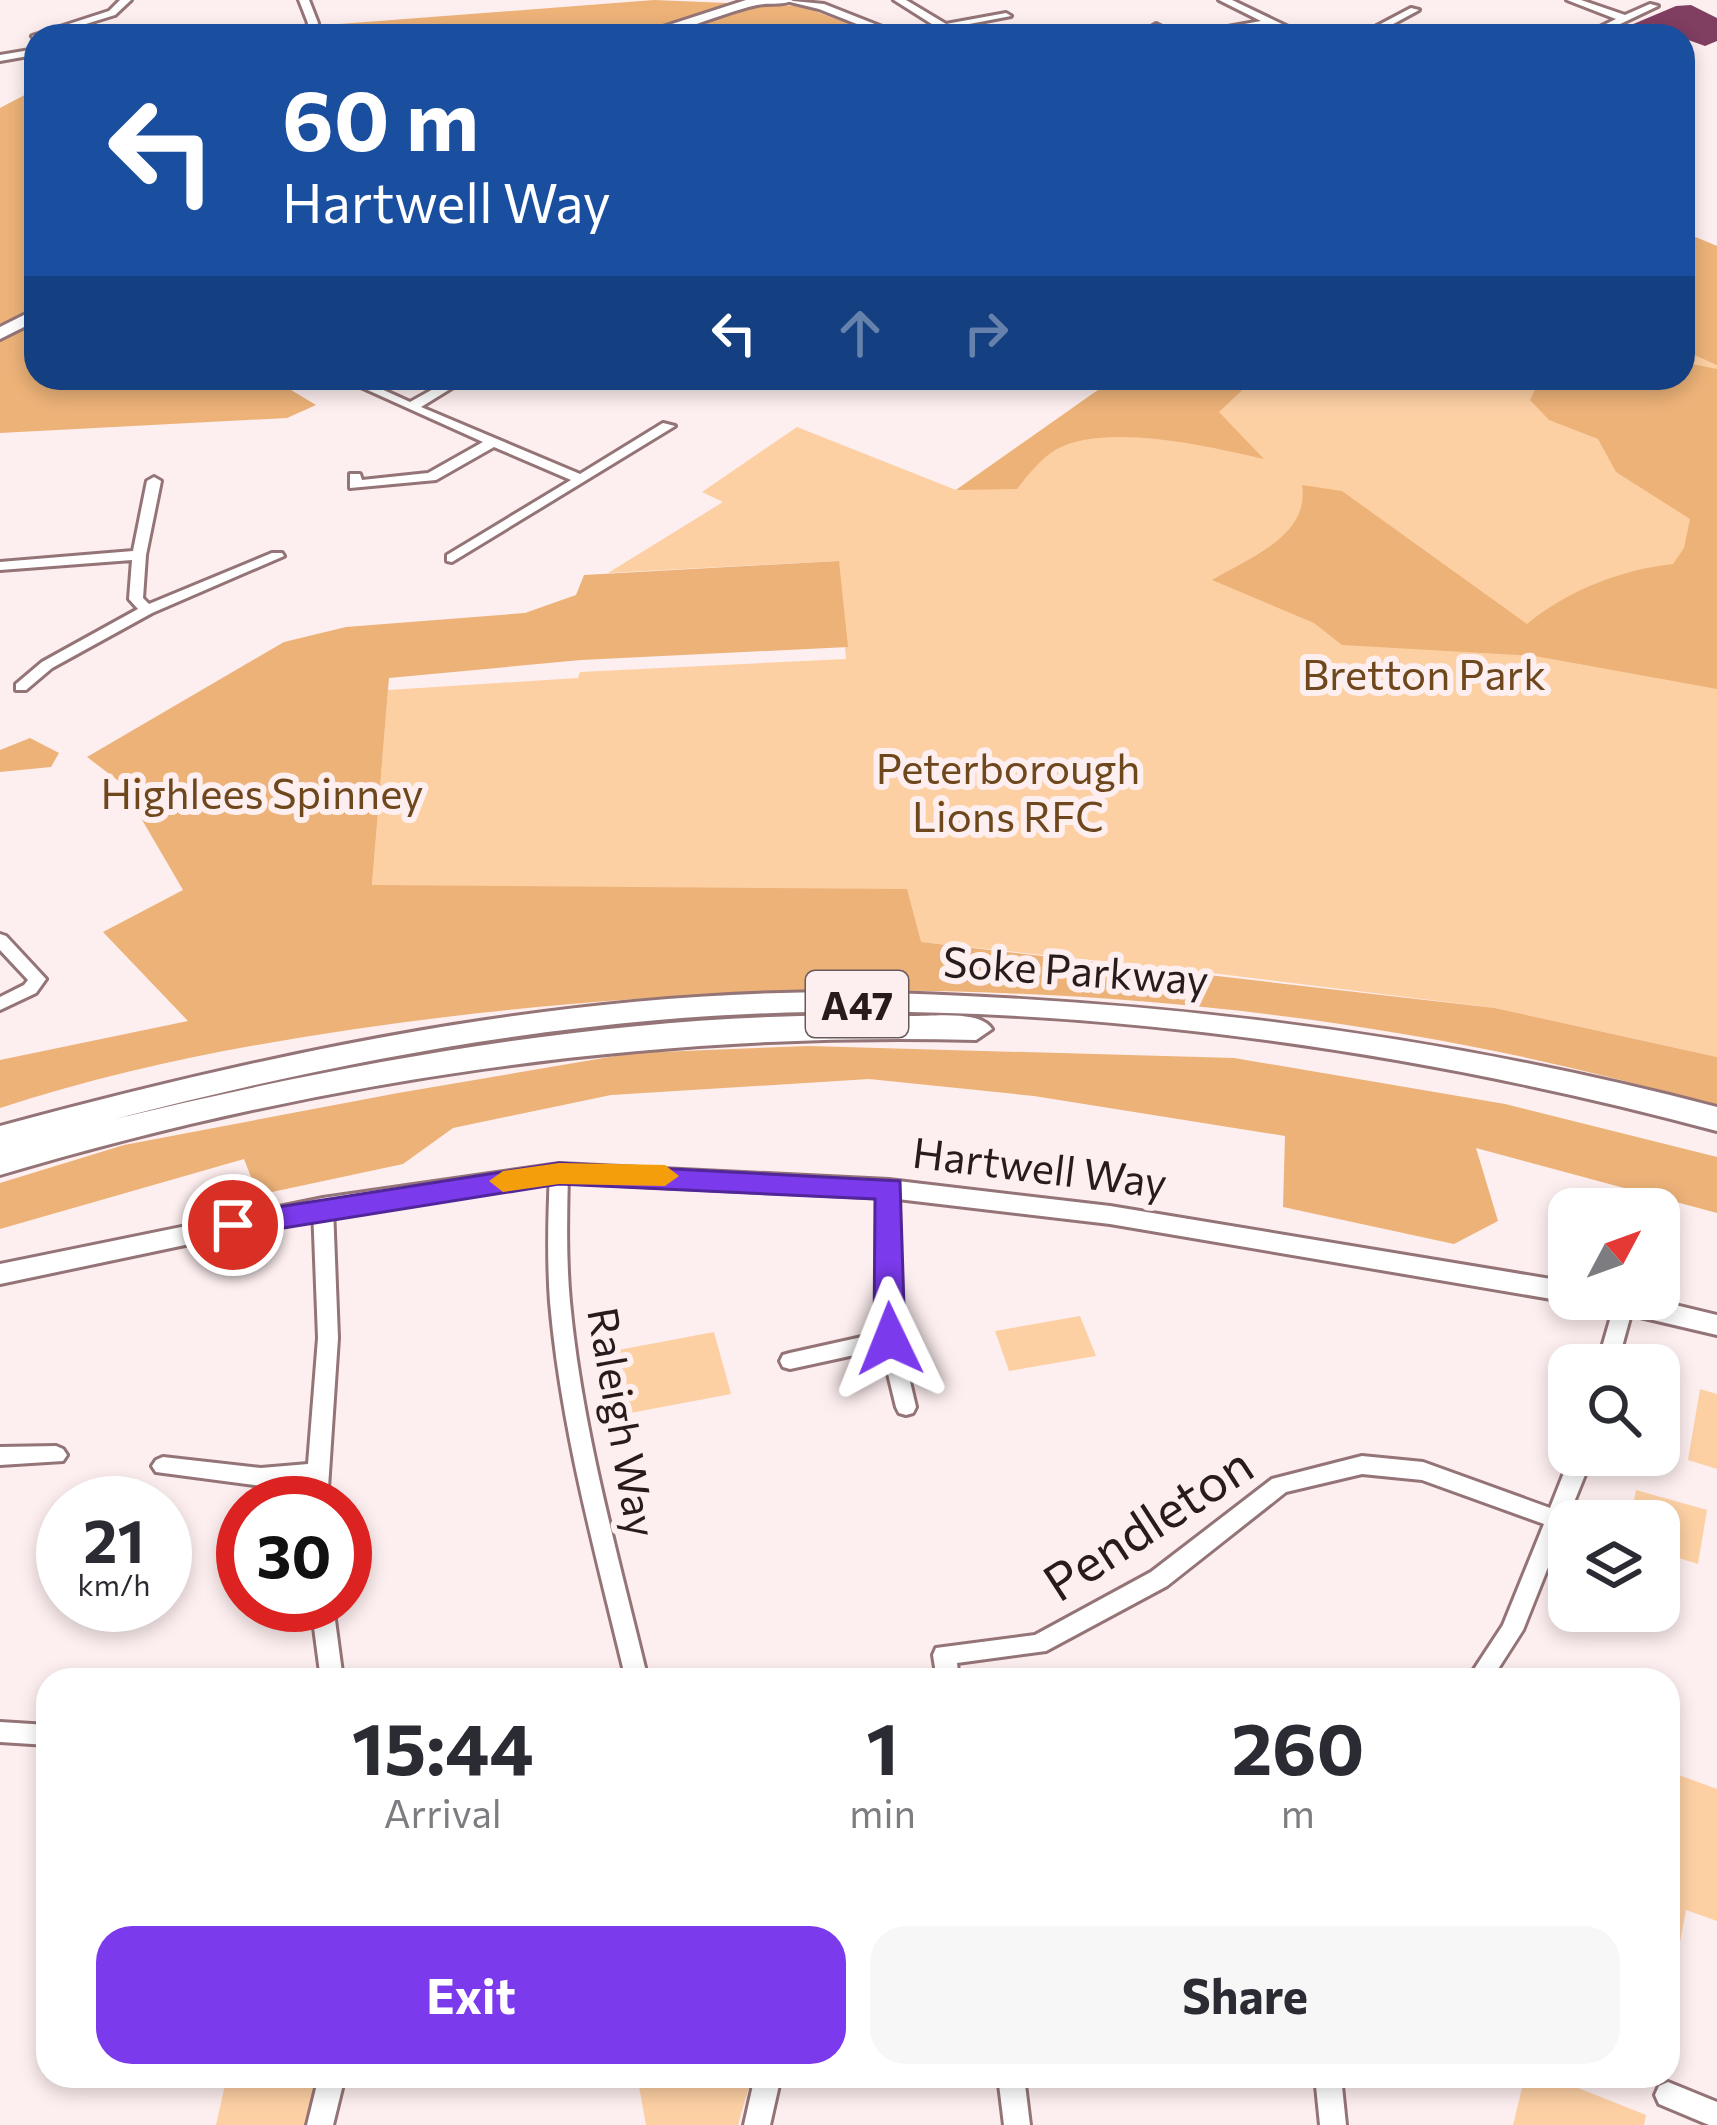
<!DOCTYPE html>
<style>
:root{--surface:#fff;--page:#f7f7f7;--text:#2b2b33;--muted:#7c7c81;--accent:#7c3aed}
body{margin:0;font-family:Commissioner,sans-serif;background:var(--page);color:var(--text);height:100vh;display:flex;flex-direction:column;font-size:45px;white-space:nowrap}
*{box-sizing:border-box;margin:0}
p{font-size:39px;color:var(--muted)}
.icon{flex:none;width:66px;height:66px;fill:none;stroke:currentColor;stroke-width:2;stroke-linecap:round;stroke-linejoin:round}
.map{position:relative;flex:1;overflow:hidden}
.sheet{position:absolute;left:36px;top:1668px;width:1644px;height:420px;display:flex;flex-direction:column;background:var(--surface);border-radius:36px;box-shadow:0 6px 18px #0003}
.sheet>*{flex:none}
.top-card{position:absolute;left:24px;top:24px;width:1671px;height:366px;border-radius:36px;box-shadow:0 6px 18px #0003;background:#1a4fa0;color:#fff;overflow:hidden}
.needle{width:78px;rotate:49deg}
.tools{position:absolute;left:1548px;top:1188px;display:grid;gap:24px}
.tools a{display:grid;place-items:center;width:132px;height:132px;border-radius:24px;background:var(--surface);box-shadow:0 6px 18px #0003;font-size:60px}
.speed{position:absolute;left:36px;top:1476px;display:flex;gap:24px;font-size:60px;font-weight:700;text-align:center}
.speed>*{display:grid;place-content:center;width:156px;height:156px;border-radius:50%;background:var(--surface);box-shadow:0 6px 18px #0003;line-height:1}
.speed small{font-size:30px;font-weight:400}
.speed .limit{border:18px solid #d22;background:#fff;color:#111}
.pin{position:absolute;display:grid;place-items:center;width:102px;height:102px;color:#fff;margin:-51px;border:6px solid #fff;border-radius:50%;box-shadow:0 3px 12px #0007}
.me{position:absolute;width:132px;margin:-66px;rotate:358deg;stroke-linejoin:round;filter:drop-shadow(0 0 9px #0008)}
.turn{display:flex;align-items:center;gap:42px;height:252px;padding:0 60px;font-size:54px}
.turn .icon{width:156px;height:156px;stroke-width:2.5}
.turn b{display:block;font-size:84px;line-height:102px}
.lanes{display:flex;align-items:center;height:114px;padding:0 60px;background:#0003;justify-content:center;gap:60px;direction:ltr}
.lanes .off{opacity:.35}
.eta{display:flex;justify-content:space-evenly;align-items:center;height:204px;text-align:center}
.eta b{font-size:72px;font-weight:700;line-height:84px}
.primary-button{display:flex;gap:24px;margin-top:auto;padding:24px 60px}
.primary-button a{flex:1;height:138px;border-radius:36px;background:var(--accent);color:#fff;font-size:48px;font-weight:700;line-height:138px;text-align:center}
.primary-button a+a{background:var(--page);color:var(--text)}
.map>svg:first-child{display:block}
.green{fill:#fdd0a4}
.forest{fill:#ecb278}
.building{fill:#803e61}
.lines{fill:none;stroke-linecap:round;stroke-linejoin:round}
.street-casing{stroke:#947476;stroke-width:6}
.secondary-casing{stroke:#947476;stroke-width:6}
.highway-casing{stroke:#947476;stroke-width:6}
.street{fill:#fff;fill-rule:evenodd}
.secondary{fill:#fff;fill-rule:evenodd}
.highway{fill:#fff;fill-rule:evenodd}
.route{fill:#7c3aed;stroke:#51269a;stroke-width:3}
.slow{fill:#f59e0b}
.labels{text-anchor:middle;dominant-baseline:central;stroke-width:12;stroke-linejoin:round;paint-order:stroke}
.shield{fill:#fdeeef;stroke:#685a5b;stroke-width:3}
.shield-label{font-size:39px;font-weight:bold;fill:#281b1c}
.park-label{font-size:42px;fill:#6e471c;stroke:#fdeeef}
.street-label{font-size:42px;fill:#281b1c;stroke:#fdeeef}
.near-street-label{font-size:51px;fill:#281b1c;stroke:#fdeeef}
</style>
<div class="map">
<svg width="1717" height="2125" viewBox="0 0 1717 2125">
<rect width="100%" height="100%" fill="#fdeeef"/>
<g class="green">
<polygon points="1683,232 1717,246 1717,1057 1495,1008 1187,970 372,885 388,690 578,678 580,672 846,659 838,561 608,573 723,502 702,492 797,427 956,490 1115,378 1683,378"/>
<polygon points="1080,1316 1096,1356 1009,1371 995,1331"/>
<polygon points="714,1332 731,1394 630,1413 624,1382 599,1386 592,1355"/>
<polygon points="1700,1389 1717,1394 1717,1469 1688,1460"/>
<polygon points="1636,1490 1707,1510 1698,1564 1659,1552 1659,1521 1630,1521"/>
<polygon points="1676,1774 1717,1789 1717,1921 1686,1910 1668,2005 1668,1781"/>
<polygon points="227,2076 320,2076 309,2125 216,2125"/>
<polygon points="637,2076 752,2076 738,2125 646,2125"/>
<polygon points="1525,2076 1548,2076 1646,2115 1644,2125 1513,2125"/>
</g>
<g class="forest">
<polygon points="654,0 801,6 883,36 182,36"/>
<polygon points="36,89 36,378 292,378 281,384 316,405 287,418 0,433 0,108"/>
<polygon points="1683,232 1717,246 1717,365 1683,350"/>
<path d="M 1683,362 L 1717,369 L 1717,689 L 1535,656 L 1342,645 L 1314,623 L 1212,580 C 1250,557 1310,536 1302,485 L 1342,491 L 1527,624 C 1566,591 1623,569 1673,564 L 1684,548 L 1690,519 L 1616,472 L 1598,439 L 1549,420 L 1530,400 L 1536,388 L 1515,378 L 1683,378 Z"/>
<path d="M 1115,378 L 1255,378 L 1219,412 L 1264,459 C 1213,447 1105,422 1057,449 C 1041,458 1028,475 1017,489 L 956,490 Z"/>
<path d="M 839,561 L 848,647 L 581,660 L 389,678 L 372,885 L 907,889 L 921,942 L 1495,1008 L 1717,1057 L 1717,1106 C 1317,989 892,967 479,1013 C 317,1032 156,1057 0,1108 L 0,1060 L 188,1021 L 103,932 L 183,890 L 120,782 L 87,757 L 284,642 L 346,627 L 525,613 L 576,595 L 584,575 Z"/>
<polygon points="30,738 59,753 51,767 0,772 0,750"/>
<polygon points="809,1046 1234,1058 1505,1104 1717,1157 1717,1213 1476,1148 1498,1221 1454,1244 1283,1207 1285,1136 1034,1096 869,1079 611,1095 453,1128 403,1164 258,1195 244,1159 0,1229 0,1183 124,1145 398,1093 633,1053"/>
</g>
<polygon class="building" points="1691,5 1717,18 1717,41 1705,46 1666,32 1605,36 1676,6"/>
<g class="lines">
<g class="street-casing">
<g id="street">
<polygon points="120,0 131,0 115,15 47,36 36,36 36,39 32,36 109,11"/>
<polygon points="299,0 309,0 318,23 314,36 304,36 308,23"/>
<polygon points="782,0 824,4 895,32 935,26 894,0 906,0 946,24 1006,13 1011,16 907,36 887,36 819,9"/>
<polygon points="1219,0 1232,0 1307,36 1294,36 1270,25 1202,36 1178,36 1261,21"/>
<polygon points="1567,0 1581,0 1625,15 1650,4 1658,6 1595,36 1582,36 1616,19"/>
<polygon points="1411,8 1419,10 1371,36 1358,36"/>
<path d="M 1156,24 L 1176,34 L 1177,36 C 1166,36 1159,35 1151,27 Z"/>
<polygon points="30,50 34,51 34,55 0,61 0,55"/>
<polygon points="341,378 357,378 410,402 453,378 468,378 421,407 580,474 663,423 675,426 452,562 447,561 447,555 571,480 494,447 436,480 350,488 350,474 360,474 362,480 428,473 483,442"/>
<polygon points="154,477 161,481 146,555 143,598 149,604 272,553 282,553 284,556 152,613 52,668 26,690 16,690 16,684 42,662 138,609 129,599 132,560 0,570 0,562 133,551 147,481"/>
<polygon points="0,934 6,936 46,979 36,993 0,1010 0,997 24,985 28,980 0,950"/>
<path d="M 559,1166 L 566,1168 L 568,1173 C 567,1216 566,1259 570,1302 C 582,1430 618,1555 648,1680 L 626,1680 C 596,1555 561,1430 550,1302 C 547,1259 548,1216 550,1173 L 552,1168 Z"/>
<polygon points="889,1182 896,1184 898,1189 900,1339 916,1407 913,1413 906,1415 899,1413 896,1407 882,1349 790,1369 783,1367 780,1361 783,1355 790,1353 880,1333 880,1189 882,1184"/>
<polygon points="323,1200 330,1202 333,1207 338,1338 327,1503 305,1503 307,1481 261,1486 156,1472 152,1466 156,1460 163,1457 261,1468 308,1464 318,1338 313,1207 316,1202"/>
<polygon points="1616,1299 1632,1299 1634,1303 1617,1365 1597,1365"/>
<polygon points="56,1446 63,1449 67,1455 63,1461 0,1465 0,1447"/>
<polygon points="1571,1455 1593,1455 1568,1517 1570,1520 1564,1527 1523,1630 1491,1680 1467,1680 1503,1625 1544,1524 1422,1480 1362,1474 1286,1492 1167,1586 1046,1651 957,1663 959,1680 937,1680 933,1655 936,1648 1035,1635 1151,1572 1272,1479 1362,1456 1423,1462 1550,1508"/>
<polygon points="311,1605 333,1605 343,1680 321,1680"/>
<polygon points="0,1722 48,1725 48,1745 0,1742"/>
<polygon points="319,2076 345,2076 333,2125 307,2125"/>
<polygon points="755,2076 781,2076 770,2125 744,2125"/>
<polygon points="998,2076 1024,2076 1030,2125 1004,2125"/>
<polygon points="1315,2076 1341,2076 1346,2125 1320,2125"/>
<polygon points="1668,2082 1717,2102 1717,2125 1709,2125 1659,2104 1655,2095 1659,2086"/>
</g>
</g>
<g class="secondary-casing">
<g id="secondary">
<path d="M 746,0 L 793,0 C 782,6 770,2 757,5 C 716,14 678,36 635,36 Z"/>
<polygon points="36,309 36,321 0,339 0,327"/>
<polygon points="559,1164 889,1180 1110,1206 1569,1282 1569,1299 1578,1299 1569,1302 1110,1224 889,1198 559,1182 323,1216 0,1284 0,1264 323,1198"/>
<polygon points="1593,1299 1650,1299 1717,1315 1717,1335 1606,1309 1597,1306"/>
</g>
</g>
<g class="highway-casing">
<path id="highway" d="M 848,992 C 1142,998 1432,1032 1717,1107 L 1717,1131 C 1387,1042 1000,990 658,1020 C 474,1036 293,1073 115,1119 C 372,1057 641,1009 906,1016 C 928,1017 980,1009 992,1029 L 976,1040 C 647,1031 315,1081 0,1175 L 0,1150 L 9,1148 L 0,1150 L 0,1126 C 278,1051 559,991 848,992 Z"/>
</g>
<use href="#street" class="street"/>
<use href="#secondary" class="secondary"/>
<use href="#highway" class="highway"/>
</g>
<polygon class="route" points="559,1163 900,1181 905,1339 890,1351 874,1339 875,1199 559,1184 233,1236 218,1225 233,1214"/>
<polygon class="slow" points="559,1163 665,1165 679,1176 665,1186 559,1184 503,1192 489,1181 503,1171"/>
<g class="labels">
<rect class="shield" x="806" y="971" width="102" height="66" rx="9"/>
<g class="shield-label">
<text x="857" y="1004">A47</text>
</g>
<g class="park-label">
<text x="1424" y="673">Bretton Park</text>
<text x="1008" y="767">Peterborough<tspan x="1008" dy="48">Lions RFC</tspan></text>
<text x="262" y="792">Highlees Spinney</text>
</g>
<g class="street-label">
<text transform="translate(1076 969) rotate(4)">Soke Parkway</text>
<text transform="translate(1040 1166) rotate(7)">Hartwell Way</text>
<text transform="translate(624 1422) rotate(80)">Raleigh Way</text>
</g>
<g class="near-street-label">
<text transform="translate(1147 1522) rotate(-33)">Pendleton</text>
</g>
</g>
</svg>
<div class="tools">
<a><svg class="needle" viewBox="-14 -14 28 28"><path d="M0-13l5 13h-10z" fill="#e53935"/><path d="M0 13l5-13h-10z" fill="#7c7c81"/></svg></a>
<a><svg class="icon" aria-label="search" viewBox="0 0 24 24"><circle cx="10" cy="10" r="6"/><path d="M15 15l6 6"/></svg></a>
<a><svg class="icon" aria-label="layers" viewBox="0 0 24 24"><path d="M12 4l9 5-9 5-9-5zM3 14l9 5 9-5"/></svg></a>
</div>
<div class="speed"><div>21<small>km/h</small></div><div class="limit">30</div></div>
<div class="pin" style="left:233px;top:1225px;background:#d93025"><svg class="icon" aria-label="arrive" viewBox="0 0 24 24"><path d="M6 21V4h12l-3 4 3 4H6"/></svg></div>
<svg class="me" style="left:890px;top:1339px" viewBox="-20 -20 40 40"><path d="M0-17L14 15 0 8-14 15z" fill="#7c3aed" stroke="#fff" stroke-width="4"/></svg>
<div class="top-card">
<div class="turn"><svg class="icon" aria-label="left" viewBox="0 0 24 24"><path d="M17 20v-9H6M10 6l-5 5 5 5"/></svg><div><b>60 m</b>Hartwell Way</div></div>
<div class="lanes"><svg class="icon" aria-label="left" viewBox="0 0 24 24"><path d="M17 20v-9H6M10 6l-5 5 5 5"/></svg><svg class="icon off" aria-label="ahead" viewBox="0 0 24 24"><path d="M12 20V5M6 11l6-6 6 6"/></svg><svg class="icon off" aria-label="right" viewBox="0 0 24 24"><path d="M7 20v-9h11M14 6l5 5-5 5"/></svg></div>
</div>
<section class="sheet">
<div class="eta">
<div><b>15:44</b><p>Arrival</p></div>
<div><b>1</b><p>min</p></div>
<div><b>260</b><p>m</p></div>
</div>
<div class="primary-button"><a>Exit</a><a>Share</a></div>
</section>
</div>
